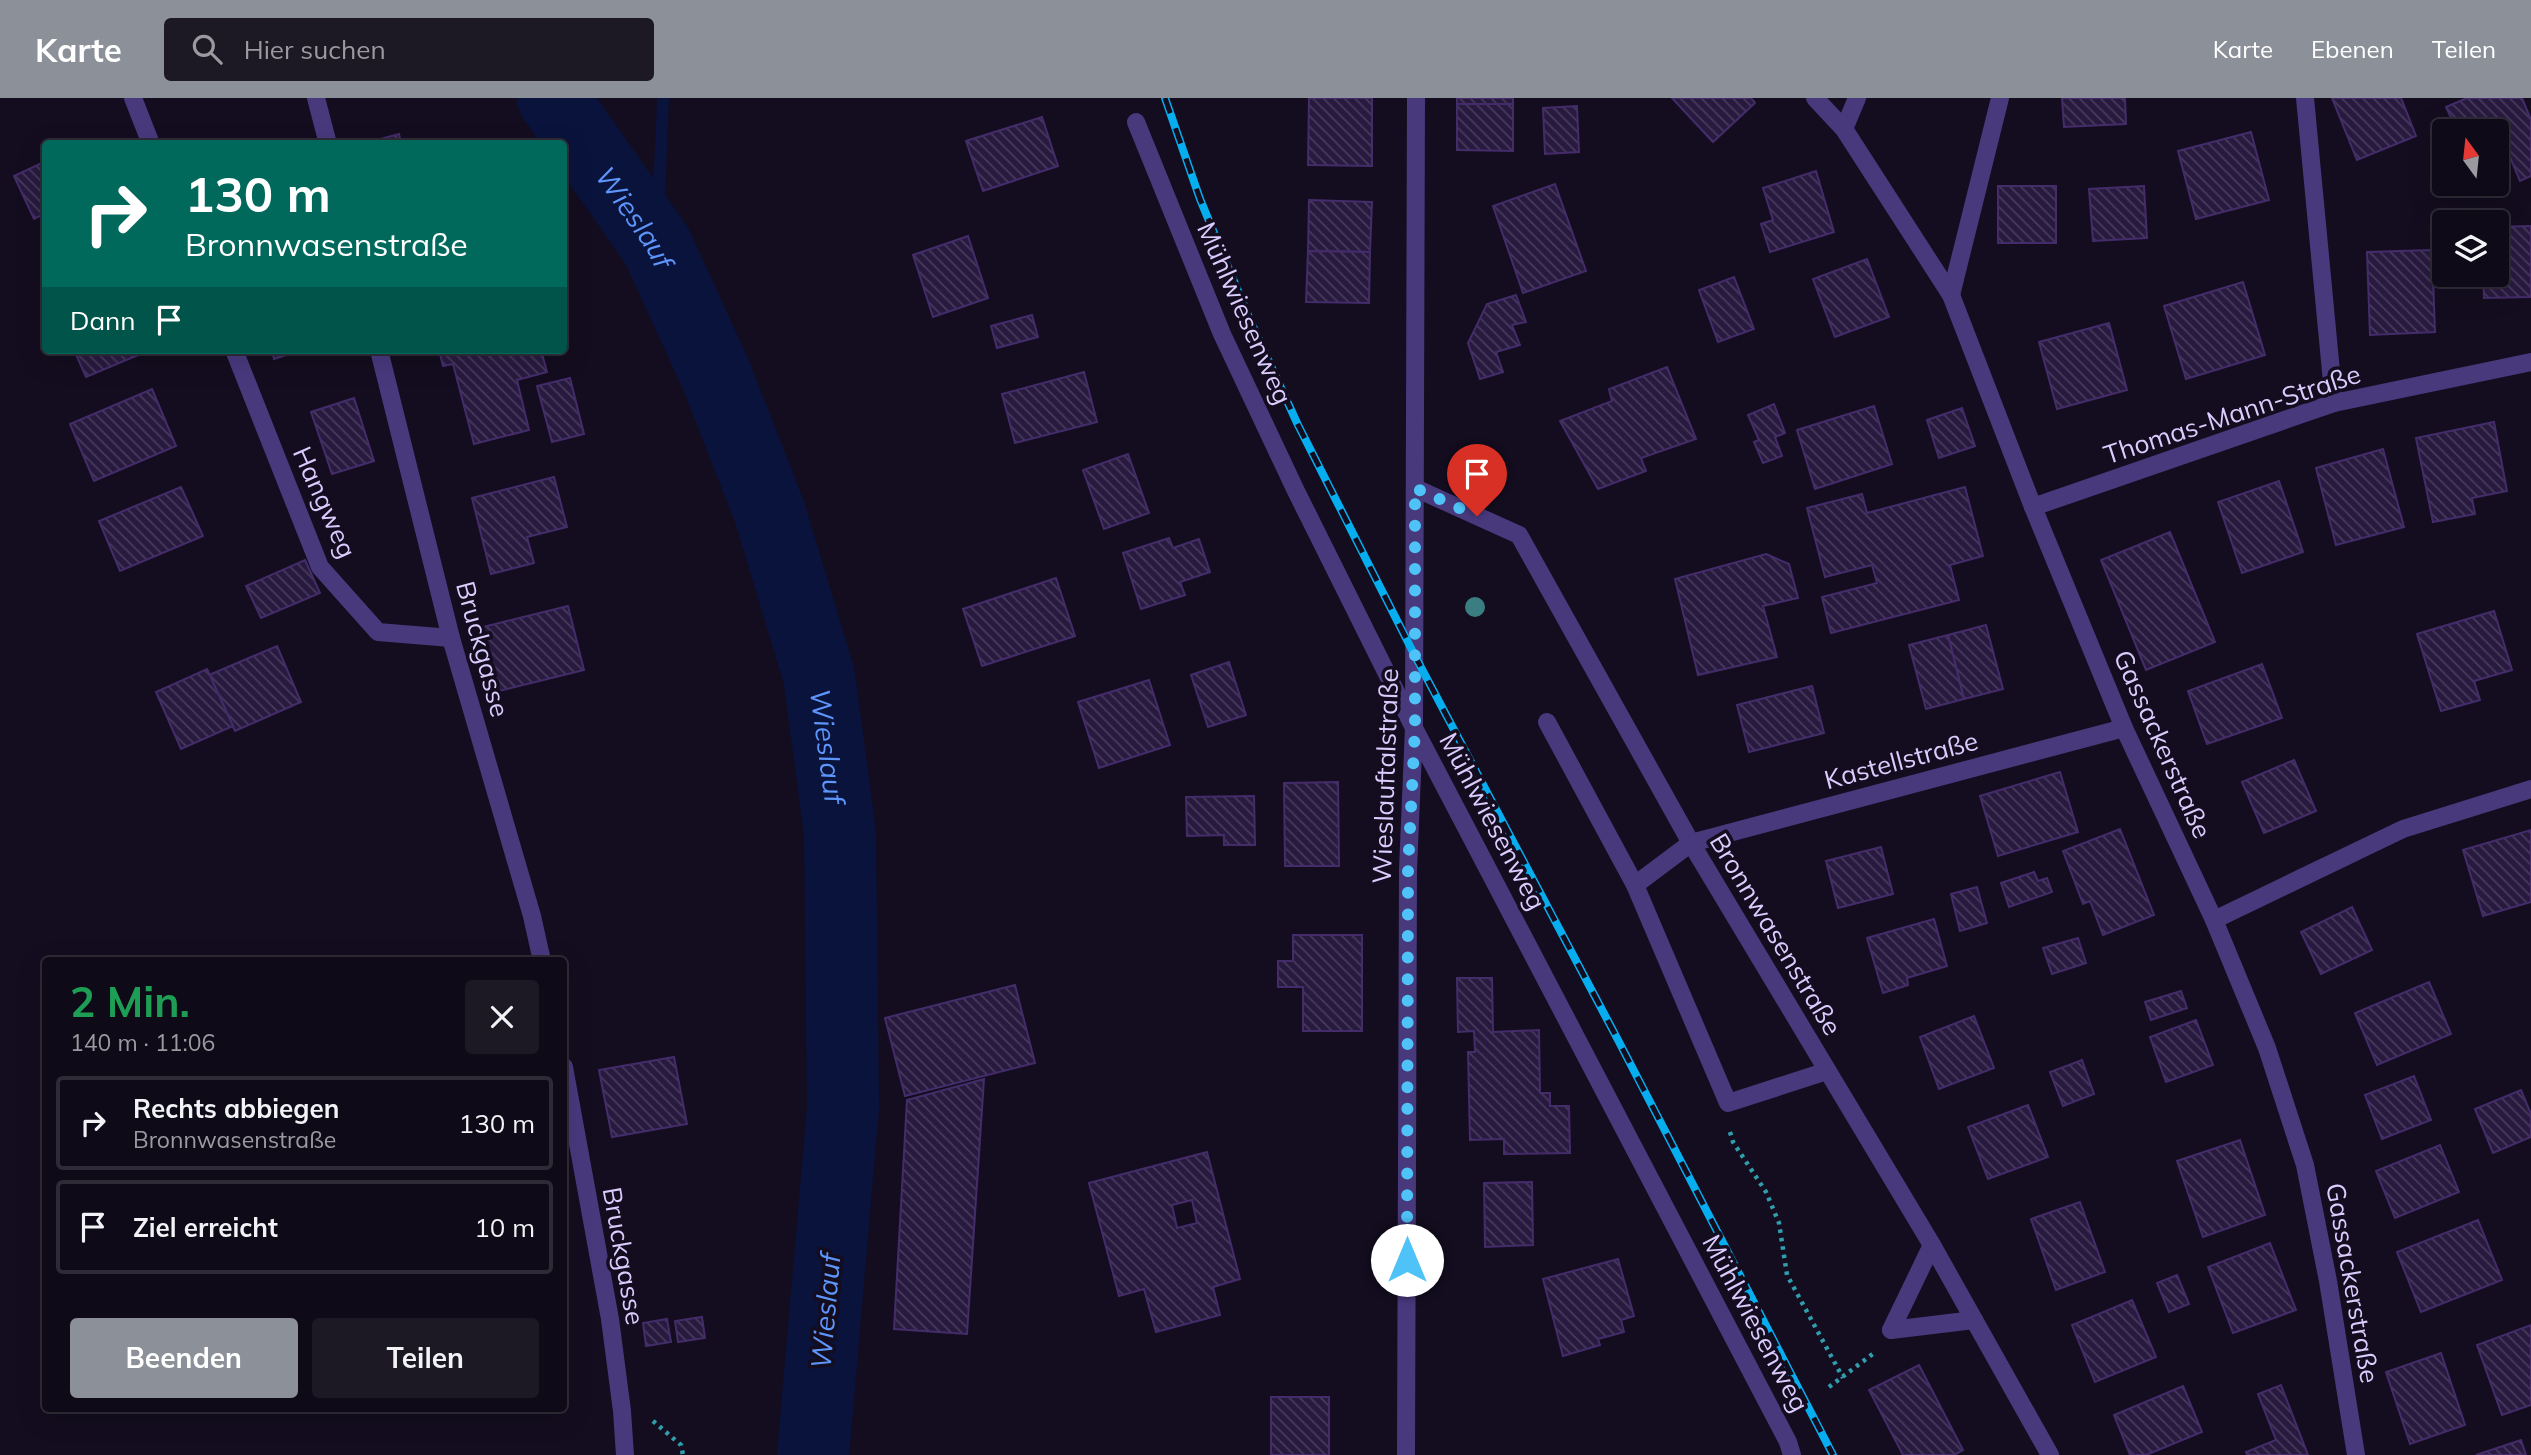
<!DOCTYPE html>
<html lang="de">
<meta charset="utf-8">
<style>
:root{--surface:#0e0a17;--page:#1c1824;--text:#f1f3f6;--muted:#9b9aa1;--line:#2e2b36;--accent:#8c9099}
body{margin:0;font-family:Mulish,sans-serif;background:var(--page);color:var(--text);height:100vh;display:flex;flex-direction:column;font-size:26px;white-space:nowrap}
*{box-sizing:border-box;margin:0}
p{font-size:23px;color:var(--muted)}
.icon{flex:none;width:38px;height:38px;fill:none;stroke:currentColor;stroke-width:2;stroke-linecap:round;stroke-linejoin:round}
.map{position:relative;flex:1;overflow:hidden}
.details{position:absolute;left:42px;top:859px;width:525px;height:455px;display:flex;flex-direction:column;background:var(--surface);border-radius:7px;box-shadow:0 7px 28px #0002,0 0 0 2px var(--line)}
.details>*{flex:none}
.hud{position:absolute;left:42px;top:42px;width:525px;height:214px;border-radius:7px;box-shadow:0 7px 28px #0002,0 0 0 2px var(--line);background:#00695c;color:#fff;overflow:hidden}
.needle{width:46px;rotate:345deg}
.controls{position:absolute;left:2432px;top:21px;display:grid;gap:14px}
.controls a{display:grid;place-items:center;width:77px;height:77px;border-radius:7px;background:var(--surface);box-shadow:0 7px 28px #0002,0 0 0 2px var(--line);font-size:35px}
.pin{position:absolute;display:grid;place-items:center;width:60px;height:60px;color:#fff;margin:-72px -30px;border-radius:50% 50% 50% 0;rotate:-45deg;box-shadow:0 0 7px #0007}
.pin .icon{rotate:45deg}
.me{position:absolute;width:77px;margin:-38px;rotate:0deg;stroke-linejoin:round;filter:drop-shadow(0 0 5px #0008)}
.turn{display:flex;align-items:center;gap:24px;height:147px;padding:0 28px;font-size:32px}
.turn .icon{width:91px;height:91px;stroke-width:2.5}
.turn b{display:block;font-size:49px;line-height:60px}
.then{display:flex;align-items:center;height:66px;padding:0 28px;background:#0003;gap:14px;font-size:26px}
.round{display:grid;place-items:center;flex:none;width:74px;height:74px;border-radius:7px;background:var(--page)}
.overview{display:flex;align-items:center;justify-content:space-between;height:119px;padding:0 28px}
h1{font-size:42px;font-weight:700;line-height:52px;color:#1e9e55}
.primary-button{display:flex;gap:14px;margin-top:auto;padding:14px 28px}
.primary-button a{flex:1;height:80px;border-radius:7px;background:var(--accent);color:#fff;font-size:28px;font-weight:700;line-height:80px;text-align:center}
.primary-button a+a{background:var(--page);color:var(--text)}
ul{padding:0;list-style:none}
li{display:flex;align-items:center;gap:21px;height:94px;margin:0 14px 10px;padding:0 14px;border:4px solid var(--line);border-radius:7px}
li div{flex:1}
li b{display:block;font-size:26px}
li em{font-style:normal}
header{display:flex;align-items:center;gap:42px;box-sizing:border-box;height:98px;padding:0 35px;background:var(--accent);color:#fff}
header strong{font-size:33px}
nav{display:flex;gap:38px;margin-inline-start:auto;font-size:24px}
.search{width:490px;height:63px;background:var(--page);display:flex;align-items:center;gap:18px;box-sizing:border-box;padding:0 24px;border-radius:7px;color:var(--muted);font-size:26px}
.map>svg:first-child{display:block}
.lines{fill:none;stroke-linecap:round;stroke-linejoin:round}
.stream{stroke:#0a133b;stroke-width:12}
.river{stroke:#0a133b;stroke-width:72}
.building{fill:url(#building-back-hatch);stroke:#442c6b;stroke-width:2;fill-rule:evenodd}
.path{stroke:#319ead;stroke-width:4.5;stroke-dasharray:3.5 5;stroke-linecap:butt}
.service{stroke:#48397d;stroke-width:18}
.minor{stroke:#48397d;stroke-width:18}
.tertiary{stroke:#48397d;stroke-width:18}
.rail-casing{stroke:#07aeef;stroke-width:8}
.rail{stroke:#130d1f;stroke-width:5;stroke-dasharray:16;stroke-linecap:butt}
.tree{fill:#3b7e81}
.route{stroke:#4fc3f7;stroke-width:12;stroke-dasharray:0 21.6}
.labels{text-anchor:middle;dominant-baseline:central;stroke-width:7;stroke-linejoin:round;paint-order:stroke}
.street-label{font-size:26px;fill:#dbccfe;stroke:#130d1f}
.water-label{font-size:28px;font-style:italic;fill:#5d95fb;stroke:#130d1f}
</style>
<header>
<strong>Karte</strong>
<div class="search"><svg class="icon" aria-label="search" viewBox="0 0 24 24"><circle cx="10" cy="10" r="6"/><path d="M15 15l6 6"/></svg>Hier suchen</div>
<nav><a>Karte</a><a>Ebenen</a><a>Teilen</a></nav>
</header>
<div class="map">
<svg width="2531" height="1357" viewBox="0 0 2531 1357">
<defs>
<pattern id="building-back-hatch" width="6" height="6" patternUnits="userSpaceOnUse" patternTransform="scale(1.75)"><rect width="6" height="6" fill="#281a3f"/><path d="M-1 5l2 2M0 0l6 6M5-1l2 2" fill="none" stroke="#473a5c"/></pattern>
</defs>
<rect width="100%" height="100%" fill="#130d1f"/>
<g class="lines">
<polyline class="stream" points="657,148 663,0"/>
<path class="river" id="s1" d="M 553,0 L 657,148 L 716,277 L 770,415 L 819,578 L 840,735 L 843,1010 L 813,1357"/>
</g>
<g class="building">
<polygon points="1309,0 1372,0 1372,68 1308,67"/>
<rect x="1457" y="0" width="56" height="6"/>
<polygon points="1672,0 1751,0 1755,5 1713,44"/>
<polygon points="2062,0 2125,0 2126,26 2064,29"/>
<polygon points="2332,0 2401,0 2416,38 2357,62"/>
<polygon points="2467,0 2522,0 2531,22 2531,78 2520,83 2510,59 2497,64 2497,33 2457,33 2446,9"/>
<polygon points="1457,6 1513,6 1513,53 1457,52"/>
<polygon points="1577,8 1579,54 1545,56 1543,10"/>
<polygon points="1042,19 1058,68 983,93 966,43"/>
<polygon points="2251,34 2269,102 2196,121 2178,53"/>
<polygon points="399,36 401,46 373,46 373,43"/>
<polygon points="46,63 46,115 34,121 14,78"/>
<polygon points="1816,73 1834,134 1770,154 1761,126 1773,122 1763,90"/>
<polygon points="1555,86 1586,173 1523,195 1493,108"/>
<rect x="1998" y="88" width="58" height="57"/>
<polygon points="2144,88 2147,140 2093,143 2089,91"/>
<polygon points="1309,102 1372,104 1370,154 1308,153"/>
<polygon points="2531,128 2531,199 2484,200 2483,177 2497,177 2497,129"/>
<polygon points="968,138 988,200 933,219 913,157"/>
<polygon points="2432,152 2435,234 2370,237 2367,154"/>
<polygon points="1308,153 1370,154 1369,205 1306,204"/>
<polygon points="1867,161 1889,219 1835,239 1813,181"/>
<polygon points="1734,179 1754,231 1718,244 1699,192"/>
<polygon points="2243,184 2265,257 2186,281 2164,208"/>
<polygon points="1516,197 1526,224 1512,227 1520,247 1496,254 1503,274 1480,281 1468,245 1487,206"/>
<polygon points="1032,217 1038,239 997,250 991,228"/>
<polygon points="2109,225 2127,292 2057,311 2039,244"/>
<polygon points="74,252 150,252 86,279"/>
<polygon points="272,252 302,252 274,261"/>
<polygon points="439,252 541,252 547,274 517,282 529,332 474,346 453,266 443,268"/>
<polygon points="1667,269 1696,341 1641,360 1646,373 1598,391 1560,323 1612,303 1609,291"/>
<polygon points="1084,274 1097,324 1015,345 1002,296"/>
<polygon points="570,280 584,336 552,344 537,288"/>
<polygon points="152,291 176,348 94,383 70,326"/>
<polygon points="354,300 374,363 332,376 311,314"/>
<polygon points="1774,306 1785,335 1775,339 1782,358 1763,365 1754,344 1759,342 1748,317"/>
<polygon points="1874,308 1892,366 1815,391 1797,332"/>
<polygon points="1962,310 1975,348 1939,360 1927,322"/>
<polygon points="2494,324 2507,393 2472,400 2475,416 2433,424 2416,340"/>
<polygon points="2383,351 2404,429 2336,447 2316,370"/>
<polygon points="1128,356 1149,415 1104,431 1083,372"/>
<polygon points="554,379 567,429 527,439 534,465 491,476 472,400"/>
<polygon points="2279,383 2303,454 2242,475 2218,404"/>
<polygon points="181,389 203,438 120,473 99,423"/>
<polygon points="1965,389 1983,458 1950,467 1959,502 1831,535 1822,499 1877,485 1872,467 1825,479 1807,410 1862,396 1867,415"/>
<polygon points="2170,434 2215,544 2146,572 2101,462"/>
<polygon points="1169,440 1173,450 1199,441 1210,474 1180,484 1185,497 1141,511 1123,455"/>
<polygon points="1766,456 1789,466 1798,500 1763,508 1777,559 1698,577 1675,481"/>
<polygon points="305,462 320,495 261,520 246,488"/>
<polygon points="1056,480 1075,538 982,568 963,511"/>
<polygon points="568,508 584,572 495,594 479,530"/>
<polygon points="2494,513 2512,572 2474,583 2480,602 2441,613 2417,536"/>
<polygon points="1986,527 2003,591 1964,601 1948,537"/>
<polygon points="1948,537 1964,601 1926,611 1909,547"/>
<polygon points="277,548 301,604 235,633 209,577"/>
<polygon points="1229,564 1246,617 1208,629 1191,577"/>
<polygon points="2262,566 2282,620 2207,646 2188,593"/>
<polygon points="207,571 233,628 181,651 156,594"/>
<polygon points="1149,582 1170,647 1099,670 1078,604"/>
<polygon points="1812,588 1824,635 1749,654 1737,607"/>
<polygon points="2294,662 2316,713 2264,735 2242,684"/>
<polygon points="2060,674 2078,734 1998,758 1980,698"/>
<polygon points="1338,684 1339,768 1285,768 1284,685"/>
<polygon points="1254,698 1255,747 1224,747 1224,737 1187,738 1186,699"/>
<polygon points="2120,731 2154,817 2103,837 2090,803 2083,806 2063,753"/>
<polygon points="2531,732 2531,804 2483,818 2463,752"/>
<polygon points="1881,749 1893,796 1838,810 1826,763"/>
<polygon points="2034,774 2038,783 2047,780 2052,794 2009,809 2001,785"/>
<polygon points="1977,789 1987,825 1960,833 1951,796"/>
<polygon points="2352,809 2372,852 2321,876 2301,834"/>
<polygon points="1934,821 1947,868 1907,880 1908,887 1883,895 1867,840"/>
<polygon points="1293,837 1362,837 1362,933 1303,933 1303,889 1278,889 1278,863 1293,863"/>
<polygon points="2078,840 2086,865 2052,876 2043,850"/>
<polygon points="1457,880 1492,880 1493,934 1539,932 1540,995 1550,995 1550,1008 1569,1008 1570,1055 1504,1056 1504,1041 1470,1042 1468,954 1475,954 1474,933 1458,934"/>
<polygon points="2429,884 2451,936 2377,967 2355,915"/>
<polygon points="1015,887 1035,965 905,998 885,920"/>
<polygon points="2181,893 2187,910 2151,922 2145,904"/>
<polygon points="1974,918 1994,970 1939,991 1920,939"/>
<polygon points="2196,922 2213,967 2166,984 2150,939"/>
<polygon points="674,959 687,1026 612,1039 599,972"/>
<polygon points="2082,962 2094,996 2063,1008 2050,974"/>
<polygon points="2414,978 2431,1022 2382,1041 2365,997"/>
<polygon points="984,981 967,1236 894,1231 907,1002"/>
<polygon points="2521,992 2531,1016 2531,1039 2493,1055 2475,1011"/>
<polygon points="2028,1007 2048,1059 1988,1081 1968,1029"/>
<polygon points="2240,1042 2265,1117 2203,1139 2177,1063"/>
<polygon points="2440,1047 2459,1094 2395,1120 2376,1073"/>
<path d="M 1207,1054 L 1240,1181 L 1213,1189 L 1220,1217 L 1156,1234 L 1144,1191 L 1119,1198 L 1089,1085 ZM 1192,1102 L 1197,1125 L 1177,1130 L 1172,1107 Z"/>
<polygon points="1532,1084 1533,1147 1485,1149 1484,1085"/>
<polygon points="2080,1104 2105,1174 2056,1192 2031,1121"/>
<polygon points="2478,1122 2502,1182 2421,1214 2397,1154"/>
<polygon points="2270,1145 2296,1212 2233,1235 2208,1169"/>
<polygon points="1618,1161 1634,1218 1621,1222 1624,1234 1598,1241 1600,1247 1563,1258 1543,1181"/>
<polygon points="2177,1177 2189,1206 2169,1214 2157,1185"/>
<polygon points="2132,1202 2156,1259 2095,1284 2072,1227"/>
<polygon points="702,1219 705,1240 678,1244 675,1223"/>
<polygon points="667,1221 671,1244 646,1248 643,1225"/>
<polygon points="2531,1227 2531,1307 2502,1317 2477,1247"/>
<polygon points="2441,1255 2465,1327 2410,1346 2386,1274"/>
<polygon points="1919,1267 1963,1352 1954,1357 1903,1357 1869,1292"/>
<polygon points="2281,1287 2308,1357 2247,1357 2246,1354 2276,1342 2258,1296"/>
<polygon points="2183,1288 2202,1334 2146,1357 2130,1357 2114,1317"/>
<rect x="1271" y="1299" width="58" height="58"/>
<polygon points="2521,1342 2526,1357 2476,1357"/>
</g>
<g class="lines">
<g class="path">
<polyline points="1730,1034 1733,1044 1766,1094 1779,1125 1787,1177 1843,1280"/>
<polyline points="1829,1289 1874,1255"/>
<polyline points="653,1323 681,1347 683,1357"/>
</g>
<g class="service">
<polyline points="1844,31 1857,0"/>
<polyline points="1951,197 2000,0"/>
<polyline points="451,540 532,818 542,863"/>
<polyline points="1547,624 1635,787 1728,1005 1827,973"/>
<polyline points="1635,787 1691,745"/>
<polyline points="564,969 610,1221 622,1313 625,1357"/>
<polyline points="1891,1232 1932,1147"/>
<polyline points="1891,1232 1974,1222"/>
</g>
<g class="minor">
<polyline points="133,0 151,46"/>
<polyline points="316,0 328,46"/>
<polyline points="1815,0 1844,31 1951,197 2033,409 2124,630 2214,822 2267,950 2305,1067 2328,1183 2356,1357"/>
<polyline points="2305,0 2334,305"/>
<polyline points="1136,24 1222,236 1296,393 1414,630 1788,1344 1792,1357"/>
<polyline points="234,252 320,469 378,534 451,540 379,252"/>
<polyline points="1415,390 1519,437 1691,745 1932,1147 2050,1357"/>
<polyline points="2033,409 2334,305 2531,264"/>
<polyline points="1691,745 2124,630"/>
<polyline points="2214,822 2403,731 2531,691"/>
</g>
<polyline class="tertiary" points="1406,1357 1408,771 1414,630 1416,0"/>
<g class="rail-casing">
<polyline id="rail" points="1165,0 1200,101 1250,222 1298,327 1415,558 1618,942 1833,1357"/>
</g>
<use href="#rail" class="rail"/>
</g>
<circle class="tree" cx="1475" cy="509" r="10"/>
<g class="lines">
<polyline class="route" points="1407,1162 1408,771 1415,630 1415,390 1477,418"/>
</g>
<g class="labels">
<g class="street-label">
<text transform="translate(1245 215) rotate(66)">Mühlwiesenweg</text>
<text transform="translate(2232 316) rotate(-18)">Thomas-Mann-Straße</text>
<text transform="translate(325 404) rotate(66)">Hangweg</text>
<text transform="translate(483 551) rotate(75)">Bruckgasse</text>
<text transform="translate(2163 646) rotate(66)">Gassackerstraße</text>
<text transform="translate(1901 662) rotate(-15)">Kastellstraße</text>
<text transform="translate(1385 678) rotate(-88)">Wieslauftalstraße</text>
<text transform="translate(1493 723) rotate(62)">Mühlwiesenweg</text>
<text transform="translate(1776 836) rotate(59)">Bronnwasenstraße</text>
<text transform="translate(624 1158) rotate(80)">Bruckgasse</text>
<text transform="translate(2353 1185) rotate(80)">Gassackerstraße</text>
<text transform="translate(1756 1225) rotate(62)">Mühlwiesenweg</text>
</g>
<g class="water-label">
<text stroke="none"><textPath href="#s1" startOffset="145">Wieslauf</textPath></text>
<text stroke="none"><textPath href="#s1" startOffset="712">Wieslauf</textPath></text>
<text transform="translate(825 1213) rotate(-85)">Wieslauf</text>
</g>
</g>
</svg>
<div class="controls">
<a><svg class="needle" viewBox="-14 -14 28 28"><path d="M0-13l5 13h-10z" fill="#e53935"/><path d="M0 13l5-13h-10z" fill="#9b9aa1"/></svg></a>
<a><svg class="icon" aria-label="layers" viewBox="0 0 24 24"><path d="M12 4l9 5-9 5-9-5zM3 14l9 5 9-5"/></svg></a>
</div>
<div class="pin" style="left:1477px;top:418px;background:#d93025"><svg class="icon" aria-label="arrive" viewBox="0 0 24 24"><path d="M6 21V4h12l-3 4 3 4H6"/></svg></div>
<svg class="me" style="left:1407px;top:1162px" viewBox="-20 -20 40 40"><circle r="19" fill="#fff"/><path d="M0-13L10 11 0 6-10 11z" fill="#4fc3f7"/></svg>
<div class="hud">
<div class="turn"><svg class="icon" aria-label="right" viewBox="0 0 24 24"><path d="M7 20v-9h11M14 6l5 5-5 5"/></svg><div><b>130 m</b>Bronnwasenstraße</div></div>
<div class="then">Dann<svg class="icon" aria-label="arrive" viewBox="0 0 24 24"><path d="M6 21V4h12l-3 4 3 4H6"/></svg></div>
</div>
<section class="details">
<div class="overview"><div><h1>2 Min.</h1><p>140 m · 11:06</p></div><a class="round"><svg class="icon" aria-label="close" viewBox="0 0 24 24"><path d="M6 6l12 12M18 6L6 18"/></svg></a></div>
<ul>
<li><svg class="icon" aria-label="right" viewBox="0 0 24 24"><path d="M7 20v-9h11M14 6l5 5-5 5"/></svg><div><b>Rechts abbiegen</b><p>Bronnwasenstraße</p></div><em>130 m</em></li>
<li><svg class="icon" aria-label="arrive" viewBox="0 0 24 24"><path d="M6 21V4h12l-3 4 3 4H6"/></svg><div><b>Ziel erreicht</b></div><em>10 m</em></li>
</ul>
<div class="primary-button"><a>Beenden</a><a>Teilen</a></div>
</section>
</div>
